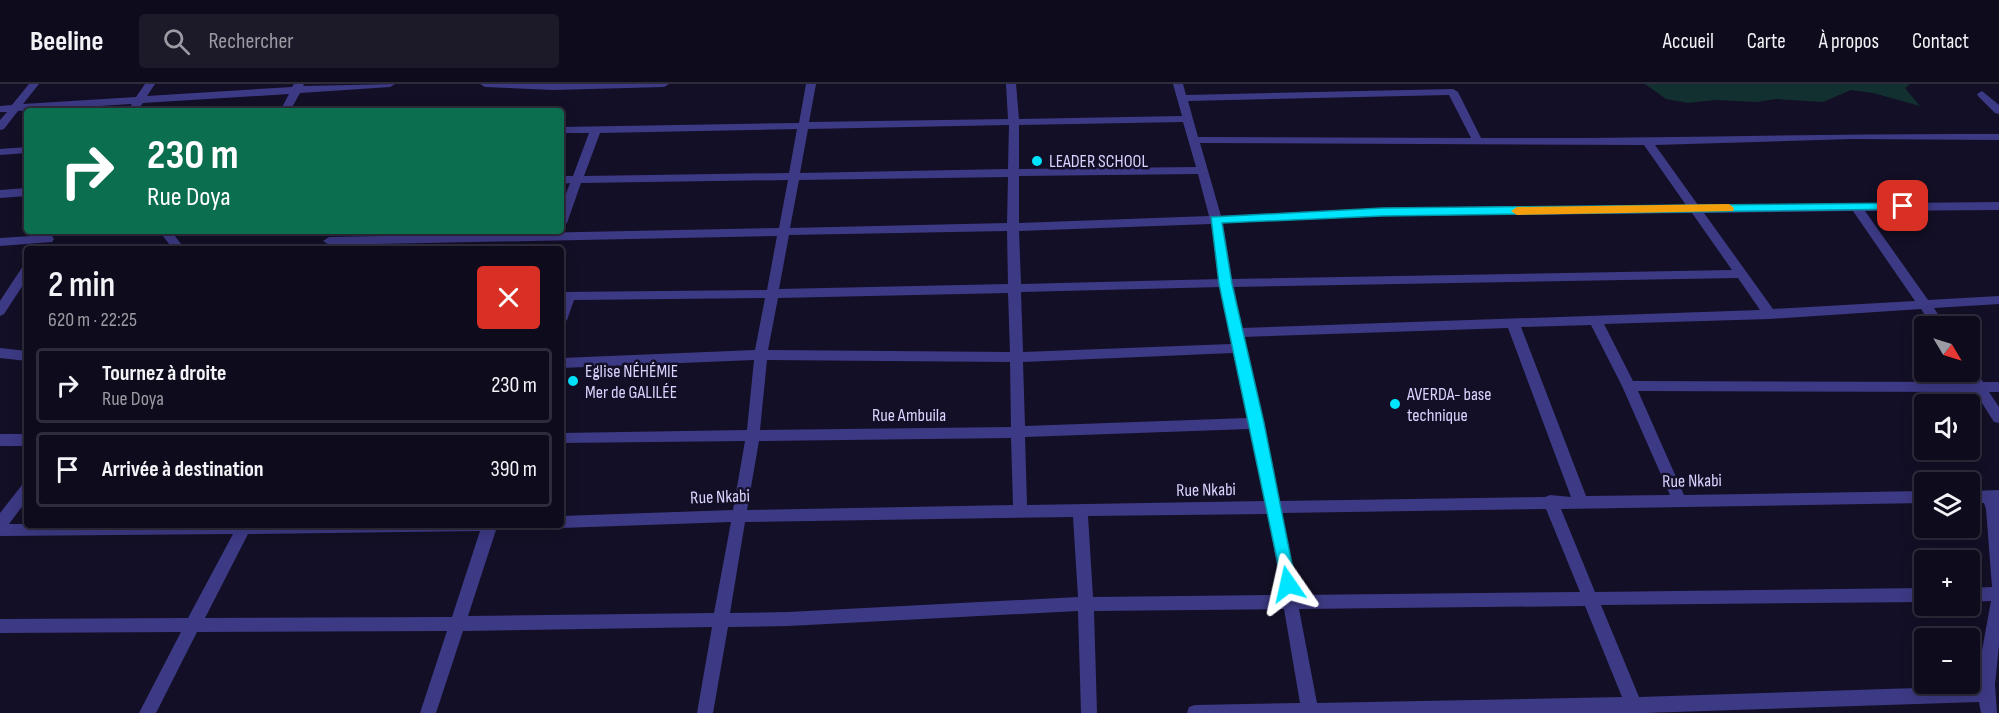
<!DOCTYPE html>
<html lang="fr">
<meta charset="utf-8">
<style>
:root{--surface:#0e0b1c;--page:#1c1929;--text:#f1f3f6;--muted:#9b9ba3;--line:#2e2b3b}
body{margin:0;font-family:"Sofia Sans Condensed",sans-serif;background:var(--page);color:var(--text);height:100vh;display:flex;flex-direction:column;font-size:22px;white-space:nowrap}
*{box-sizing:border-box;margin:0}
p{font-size:20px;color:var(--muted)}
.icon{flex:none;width:33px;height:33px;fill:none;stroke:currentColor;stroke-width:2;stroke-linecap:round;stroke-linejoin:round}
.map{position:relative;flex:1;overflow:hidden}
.drawer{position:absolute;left:24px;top:162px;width:540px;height:282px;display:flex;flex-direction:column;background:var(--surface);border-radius:6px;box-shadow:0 3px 15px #0003,0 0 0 2px var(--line)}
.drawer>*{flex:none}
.guide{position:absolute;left:24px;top:24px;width:540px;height:126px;border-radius:6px;box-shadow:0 3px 15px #0003,0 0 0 2px var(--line);background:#0b6e4f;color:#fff;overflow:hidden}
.needle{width:39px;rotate:128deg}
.buttons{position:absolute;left:1914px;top:232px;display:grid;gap:12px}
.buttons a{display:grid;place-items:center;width:66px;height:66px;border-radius:6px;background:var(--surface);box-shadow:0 3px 15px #0003,0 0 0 2px var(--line);font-size:30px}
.pin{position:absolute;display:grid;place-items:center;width:51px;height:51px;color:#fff;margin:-26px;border-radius:12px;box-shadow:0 3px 9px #0006}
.me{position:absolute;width:66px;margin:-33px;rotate:349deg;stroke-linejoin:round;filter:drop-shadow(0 0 4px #0008)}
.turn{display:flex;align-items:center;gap:21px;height:126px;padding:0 24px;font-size:27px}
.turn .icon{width:78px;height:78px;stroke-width:2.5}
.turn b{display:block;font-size:42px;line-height:51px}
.round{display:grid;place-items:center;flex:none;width:63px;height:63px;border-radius:6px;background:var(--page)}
.overview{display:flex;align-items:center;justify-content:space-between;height:102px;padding:0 24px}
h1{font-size:36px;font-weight:600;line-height:45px}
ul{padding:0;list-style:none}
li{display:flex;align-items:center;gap:18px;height:75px;margin:0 12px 9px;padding:0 12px;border:3px solid var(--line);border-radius:6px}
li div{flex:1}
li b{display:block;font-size:22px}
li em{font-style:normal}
header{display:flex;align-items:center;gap:36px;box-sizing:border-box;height:84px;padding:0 30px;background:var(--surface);border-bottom:2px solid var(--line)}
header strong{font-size:28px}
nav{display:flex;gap:33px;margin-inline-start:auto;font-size:21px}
.search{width:420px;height:54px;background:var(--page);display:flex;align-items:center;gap:15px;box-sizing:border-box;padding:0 21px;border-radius:6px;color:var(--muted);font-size:22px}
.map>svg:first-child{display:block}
.green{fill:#12302f}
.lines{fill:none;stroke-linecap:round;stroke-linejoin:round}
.minor{fill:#3d3a85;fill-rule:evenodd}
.route{fill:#00e5ff;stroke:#0095a6;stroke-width:1.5}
.slow{fill:#f59e0b}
.poi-dot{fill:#00e5ff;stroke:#130f26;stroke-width:2}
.labels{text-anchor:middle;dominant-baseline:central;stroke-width:5;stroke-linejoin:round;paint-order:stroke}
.poi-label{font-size:18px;fill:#d9d4ff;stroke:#130f26;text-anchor:start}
.street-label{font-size:18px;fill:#d9d4ff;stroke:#130f26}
</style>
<header>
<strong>Beeline</strong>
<div class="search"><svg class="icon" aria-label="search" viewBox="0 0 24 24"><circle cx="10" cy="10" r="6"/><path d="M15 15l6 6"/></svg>Rechercher</div>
<nav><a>Accueil</a><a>Carte</a><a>À propos</a><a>Contact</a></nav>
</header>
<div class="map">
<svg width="1999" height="629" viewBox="0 0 1999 629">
<rect width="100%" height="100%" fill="#130f26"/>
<polygon class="green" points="1645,0 1910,0 1905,4 1920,22 1873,9 1851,6 1823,18 1776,15 1757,18 1715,16 1688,19 1666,15"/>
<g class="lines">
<g class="minor">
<polygon points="29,0 39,0 23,20 136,13 145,0 155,0 147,12 292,3 294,0 304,0 303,2 395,0 390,3 300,9 290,27 280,27 289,10 143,19 137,27 127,27 132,20 18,27 4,45 0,46 0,36 7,28 0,28 0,22 12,21"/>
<polygon points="480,0 669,0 664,3 553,6 485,3"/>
<path d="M 806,0 L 816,0 L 809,38 L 1008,35 L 1006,0 L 1016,0 L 1019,35 L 1182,32 L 1173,0 L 1183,0 L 1186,11 L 1453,5 L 1458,8 L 1481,54 C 1654,55 1826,49 1999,50 L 1999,56 L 1853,55 L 1655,61 L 1698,121 L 1999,118 L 1999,126 L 1865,127 L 1928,216 L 1999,212 L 1999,220 L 1934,224 L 1946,243 L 1933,243 L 1921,225 L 1770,235 L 1604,240 L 1633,297 L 1968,298 L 1962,288 L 1970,288 L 1970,283 L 1974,284 L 1983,298 L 1999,298 L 1999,308 L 1989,308 L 1999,323 L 1999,339 L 1994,338 L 1975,308 L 1638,307 L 1684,411 L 1924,407 L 1924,419 L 1561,425 L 1595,508 L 1924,504 L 1924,518 L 1601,521 L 1639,613 L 1979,602 L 1981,572 L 1991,517 L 1970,518 L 1970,504 L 1992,503 L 1986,425 L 1984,419 L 1970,419 L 1970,407 L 1999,406 L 1999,561 L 1995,601 L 1997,629 L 1981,629 L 1979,618 L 1645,629 L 1187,629 L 1189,623 L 1195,621 L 1300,619 L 1284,525 L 1094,527 L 1097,629 L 1081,629 L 1078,527 L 788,542 L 728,543 L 713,629 L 697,629 L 712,543 L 463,547 L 436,629 L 420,629 L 447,547 L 197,548 L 156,629 L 139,629 L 181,548 L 0,549 L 0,535 L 188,534 L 233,450 L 0,452 L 0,429 L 22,401 L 27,399 L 27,416 L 9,440 L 499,441 L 496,446 L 468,532 L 714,529 L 731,438 L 561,444 L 555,441 L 561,441 L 561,432 L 733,426 L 745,357 L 561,359 L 561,349 L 747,346 L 754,276 L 561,284 L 561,274 L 755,266 L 765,214 L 574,216 L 567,236 L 561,241 L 561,208 L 767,206 L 777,152 L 329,161 L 323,157 L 329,153 L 779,144 L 788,96 L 581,99 L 567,139 L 561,143 L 561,123 L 570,99 L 561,100 L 561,92 L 573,92 L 589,49 L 561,49 L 561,43 L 799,39 ZM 1449,11 L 1471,54 L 1198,53 L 1188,17 ZM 1183,38 L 1196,83 L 1019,85 L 1019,41 ZM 1009,41 L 1008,85 L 800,89 L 808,45 ZM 797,45 L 789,89 L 584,92 L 600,49 ZM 1200,59 L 1644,61 L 1686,121 L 1382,124 L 1221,132 ZM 1198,90 L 1209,132 L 1019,139 L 1019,92 ZM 1008,93 L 1007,139 L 790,144 L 799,96 ZM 1853,127 L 1915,217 L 1773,225 L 1704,129 ZM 1692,129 L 1732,186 L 1232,195 L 1223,139 L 1382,132 ZM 1211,140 L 1220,195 L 1021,200 L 1019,147 ZM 1007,147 L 1008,200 L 779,205 L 789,151 ZM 1738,194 L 1760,226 L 1241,244 L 1234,203 ZM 1221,203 L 1231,260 L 1023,268 L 1021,208 ZM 1008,209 L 1010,268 L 768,266 L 778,214 ZM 1591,241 L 1622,302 L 1670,411 L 1586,412 L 1521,243 ZM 1508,244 L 1571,413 L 1550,411 L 1545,413 L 1280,417 L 1263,342 L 1264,339 L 1261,335 L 1242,253 ZM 1233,269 L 1247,334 L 1025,342 L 1023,278 ZM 767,276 L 1010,278 L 1011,343 L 760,346 ZM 1249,345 L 1265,417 L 1027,421 L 1025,353 ZM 1011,354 L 1013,421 L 747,426 L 759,357 ZM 1546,425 L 1580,508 L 1297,511 L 1282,429 ZM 1268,430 L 1282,511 L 1093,513 L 1088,432 ZM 1073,433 L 1078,513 L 788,528 L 730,529 L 745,438 ZM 480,447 L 452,533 L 205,534 L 248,450 ZM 1585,522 L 1622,613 L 1317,619 L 1299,525 Z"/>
<polygon points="1982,7 1999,21 1999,30 1995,29 1978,12 1977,10"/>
<polygon points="27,63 27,69 0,71 0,65"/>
<polygon points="27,104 27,112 0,114 0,106"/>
<polygon points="159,147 171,147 185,165 173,165"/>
<polygon points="48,151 52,152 54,155 52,158 0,162 0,154"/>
<polygon points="27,181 27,195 4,230 0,232 0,217 23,182"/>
<polygon points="0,264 27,267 27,277 0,274"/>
<rect x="0" y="350" width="27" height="12"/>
</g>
</g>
<polygon class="route" points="1903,119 1907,120 1907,125 1382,132 1222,139 1232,200 1264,339 1296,500 1294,504 1283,504 1219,200 1211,133 1382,124"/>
<polygon class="slow" points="1729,120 1734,124 1733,127 1517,131 1511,127 1517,123"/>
<g class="poi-dot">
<circle cx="1037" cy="77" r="6"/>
<circle cx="573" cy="297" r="6"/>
<circle cx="1395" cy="320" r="6"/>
</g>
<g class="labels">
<g class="poi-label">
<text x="1049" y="77">LEADER SCHOOL</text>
<text x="585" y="287">Eglise NÉHÉMIE<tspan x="585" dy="21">Mer de GALILÉE</tspan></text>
<text x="1407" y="310">AVERDA- base<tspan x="1407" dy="21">technique</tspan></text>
</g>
<g class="street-label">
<text x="909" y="331">Rue Ambuila</text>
<text transform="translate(1692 397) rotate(-1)">Rue Nkabi</text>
<text transform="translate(1206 406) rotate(-1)">Rue Nkabi</text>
<text transform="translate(720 413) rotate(-2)">Rue Nkabi</text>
</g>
</g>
</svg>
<div class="buttons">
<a><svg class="needle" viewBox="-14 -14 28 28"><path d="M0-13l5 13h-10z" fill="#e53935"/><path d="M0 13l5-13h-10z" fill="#9b9ba3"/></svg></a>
<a><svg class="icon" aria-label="sound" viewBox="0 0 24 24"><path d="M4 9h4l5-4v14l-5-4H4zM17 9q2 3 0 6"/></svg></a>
<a><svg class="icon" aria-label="layers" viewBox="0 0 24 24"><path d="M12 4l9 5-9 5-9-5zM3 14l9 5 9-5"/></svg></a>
<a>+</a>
<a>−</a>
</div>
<div class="pin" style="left:1903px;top:122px;background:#d93025"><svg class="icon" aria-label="arrive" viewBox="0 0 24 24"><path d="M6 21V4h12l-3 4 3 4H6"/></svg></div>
<svg class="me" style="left:1288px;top:500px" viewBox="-20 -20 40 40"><path d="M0-17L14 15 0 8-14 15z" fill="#00e5ff" stroke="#fff" stroke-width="4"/></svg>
<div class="guide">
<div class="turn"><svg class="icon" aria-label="right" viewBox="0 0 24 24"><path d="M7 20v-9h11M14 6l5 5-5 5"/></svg><div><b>230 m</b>Rue Doya</div></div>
</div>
<section class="drawer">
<div class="overview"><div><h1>2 min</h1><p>620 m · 22:25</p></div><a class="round" style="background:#d93025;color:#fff"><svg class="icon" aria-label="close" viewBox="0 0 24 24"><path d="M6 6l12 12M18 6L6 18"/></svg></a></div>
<ul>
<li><svg class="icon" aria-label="right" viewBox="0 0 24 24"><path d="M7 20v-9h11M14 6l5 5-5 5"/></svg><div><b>Tournez à droite</b><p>Rue Doya</p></div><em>230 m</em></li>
<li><svg class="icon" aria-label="arrive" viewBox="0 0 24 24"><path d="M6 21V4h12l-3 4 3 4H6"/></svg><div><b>Arrivée à destination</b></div><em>390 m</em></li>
</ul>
</section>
</div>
